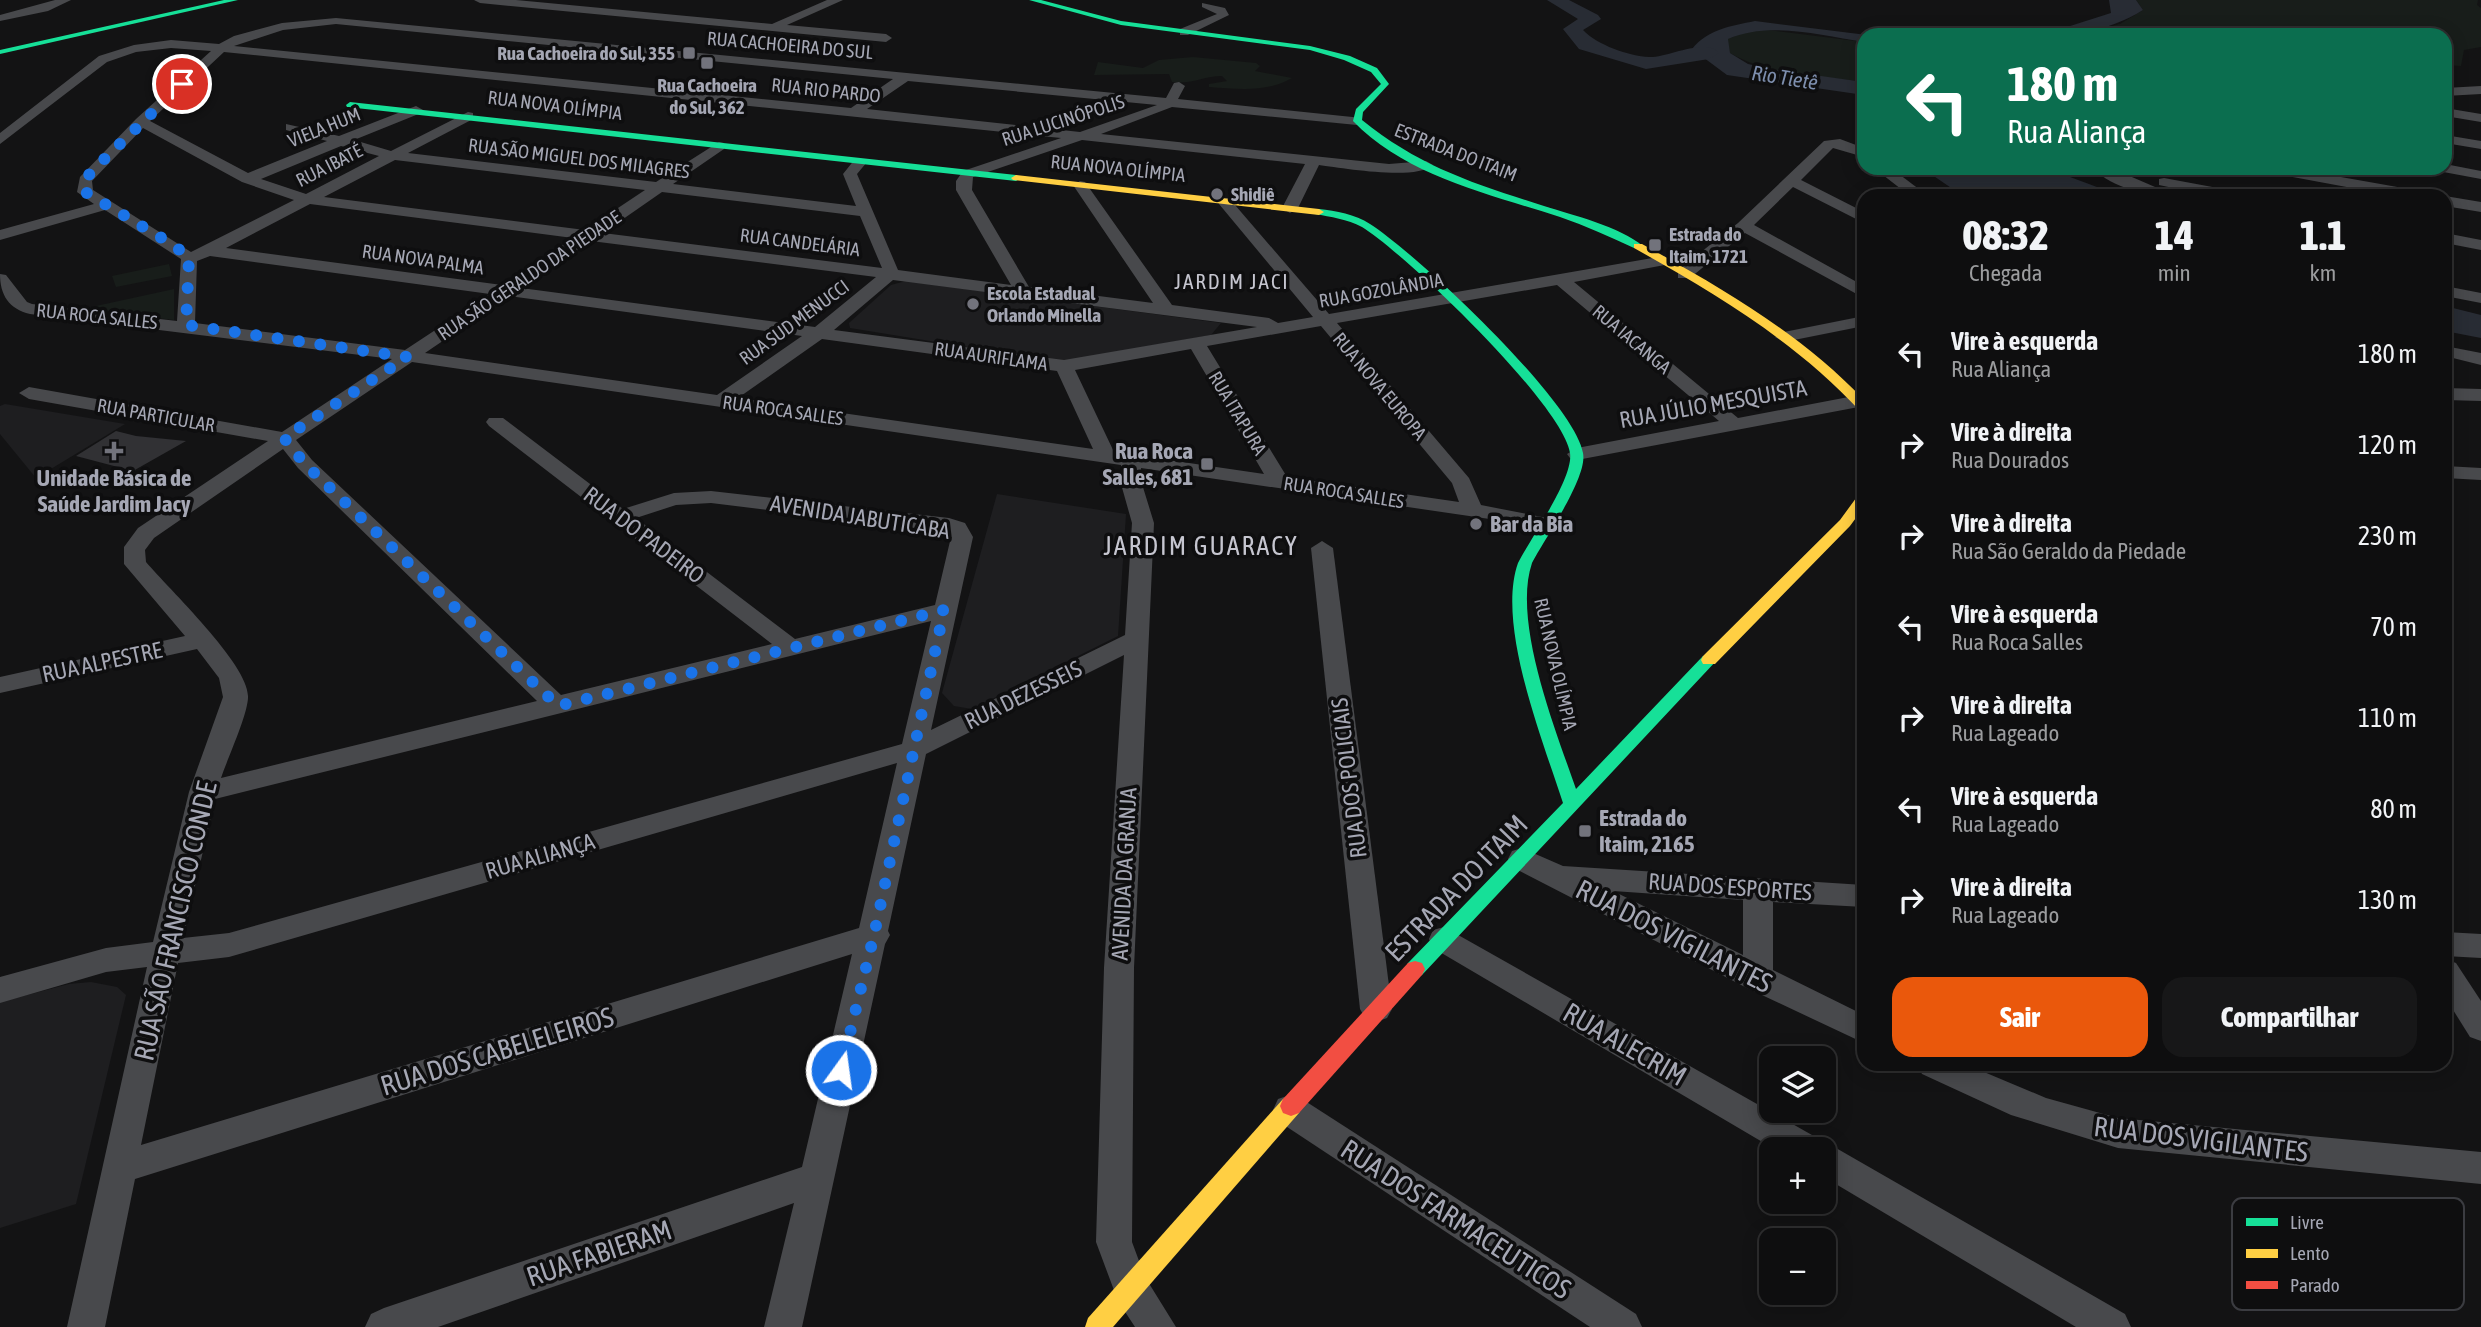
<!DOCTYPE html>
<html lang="pt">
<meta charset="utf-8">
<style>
:root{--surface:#0e0e0f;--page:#171718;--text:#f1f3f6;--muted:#9b9c9e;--line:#2e2e2f;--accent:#ea580c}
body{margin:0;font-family:"Asap Condensed",sans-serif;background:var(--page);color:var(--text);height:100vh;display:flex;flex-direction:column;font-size:26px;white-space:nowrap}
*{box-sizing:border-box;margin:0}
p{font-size:23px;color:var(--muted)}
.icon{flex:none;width:38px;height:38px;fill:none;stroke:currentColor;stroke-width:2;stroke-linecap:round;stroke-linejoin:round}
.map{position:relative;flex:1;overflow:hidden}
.sheet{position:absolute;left:1857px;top:189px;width:595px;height:882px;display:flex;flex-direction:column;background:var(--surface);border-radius:21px;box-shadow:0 4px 18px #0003,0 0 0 2px var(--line)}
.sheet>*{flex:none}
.guide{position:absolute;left:1857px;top:28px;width:595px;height:147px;border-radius:21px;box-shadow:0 4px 18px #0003,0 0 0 2px var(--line);background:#0b6e4f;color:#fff;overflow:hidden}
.fabs{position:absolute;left:1759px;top:1046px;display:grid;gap:14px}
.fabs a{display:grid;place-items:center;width:77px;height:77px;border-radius:14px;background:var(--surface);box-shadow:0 4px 18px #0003,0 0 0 2px var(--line);font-size:35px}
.pin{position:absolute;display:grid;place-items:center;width:60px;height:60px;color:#fff;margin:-30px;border:4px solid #fff;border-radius:50%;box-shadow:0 2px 7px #0007}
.me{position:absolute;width:77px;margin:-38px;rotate:14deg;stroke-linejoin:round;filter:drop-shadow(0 0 5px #0008)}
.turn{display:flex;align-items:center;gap:24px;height:147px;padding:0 35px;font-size:32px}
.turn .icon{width:91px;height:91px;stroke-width:2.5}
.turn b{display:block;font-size:49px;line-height:60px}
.eta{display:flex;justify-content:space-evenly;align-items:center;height:119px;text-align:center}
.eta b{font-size:42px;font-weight:800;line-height:49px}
.action{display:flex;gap:14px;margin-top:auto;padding:14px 35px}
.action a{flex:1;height:80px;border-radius:21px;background:var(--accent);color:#fff;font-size:28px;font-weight:800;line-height:80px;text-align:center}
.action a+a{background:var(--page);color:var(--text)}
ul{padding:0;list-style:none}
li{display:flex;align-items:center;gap:21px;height:91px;padding:0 35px}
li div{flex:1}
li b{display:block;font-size:26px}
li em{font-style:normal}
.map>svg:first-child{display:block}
.built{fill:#1e1e20}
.green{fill:#181d1a}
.water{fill:#282c34}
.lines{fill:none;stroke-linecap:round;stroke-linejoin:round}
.river{fill:#282c34;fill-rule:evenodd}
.building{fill:#313134}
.street{fill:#48494c;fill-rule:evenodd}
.fast{fill:#16e098;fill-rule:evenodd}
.slow{fill:#ffcf43;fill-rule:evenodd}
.jam{fill:#f24e42;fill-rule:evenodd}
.route{stroke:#1a73e8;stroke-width:12;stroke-dasharray:0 21.6}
.poi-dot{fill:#72737c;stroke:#0e0e0f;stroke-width:2.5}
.labels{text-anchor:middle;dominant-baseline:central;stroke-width:7;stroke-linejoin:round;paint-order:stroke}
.far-street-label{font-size:19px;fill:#a5a7b4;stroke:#0e0e0f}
.far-poi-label{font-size:19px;font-weight:bold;fill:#a5a7b4;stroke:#0e0e0f;text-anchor:start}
.far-water-label{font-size:21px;font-style:italic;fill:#7d8ead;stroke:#0e0e0f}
.far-quarter-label{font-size:21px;letter-spacing:2px;fill:#c6c6d0;stroke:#0e0e0f}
.street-label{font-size:23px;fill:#a5a7b4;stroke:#0e0e0f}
.poi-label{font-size:23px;font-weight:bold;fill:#a5a7b4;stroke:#0e0e0f;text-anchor:start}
.quarter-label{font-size:26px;letter-spacing:2px;fill:#c6c6d0;stroke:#0e0e0f}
.near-street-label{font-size:28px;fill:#a5a7b4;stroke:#0e0e0f}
.key{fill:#0e0e0f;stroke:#3b3c41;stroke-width:2}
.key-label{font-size:19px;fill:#a5a7b4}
</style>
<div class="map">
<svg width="2481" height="1327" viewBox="0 0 2481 1327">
<rect width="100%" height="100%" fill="#131314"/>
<g class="built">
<polygon points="906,281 1221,323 1211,335 1059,362 850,328 849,323 891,285"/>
<polygon points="5,404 125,424 36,478 0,434 0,406"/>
<polygon points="997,494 1126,514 1118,636 972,709 954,706 942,693"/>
<polygon points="91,982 117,987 126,995 76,1204 0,1228 0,1002 69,984"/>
</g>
<g class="green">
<polygon points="2136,0 2478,0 2477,5 2481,8 2481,47 2464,50 2461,66 2445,65 2445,35 2076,35 2120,24 2143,10"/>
<path d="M 1768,30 L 1864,42 L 1864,82 C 1819,75 1770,76 1730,53 L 1727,39 L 1747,32 Z"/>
<path d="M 1193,57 L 1256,63 L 1260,66 L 1255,71 L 1292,78 C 1267,93 1237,89 1209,87 L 1209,84 L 1227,81 L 1222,76 C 1204,76 1191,85 1172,82 L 1169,74 L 1094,75 L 1098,62 L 1143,68 L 1159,60 Z"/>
<polygon points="169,264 172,276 116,287 112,276"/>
<polygon points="174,289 174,320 82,309"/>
</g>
<g class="water">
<path d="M 2109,0 L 2136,0 L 2143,10 C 2092,42 2037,35 1979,35 L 2067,27 L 2111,13 Z"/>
<path d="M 1755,21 L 1867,35 L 1864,35 L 1864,42 C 1820,35 1769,21 1728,39 L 1730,53 L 1748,64 L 1771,69 L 1864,82 L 1864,95 L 1727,75 L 1692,49 C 1708,29 1731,26 1755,21 Z"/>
<polygon points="1922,168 2046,168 2121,196 1963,196"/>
<polygon points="2445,306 2481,315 2481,338 2445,331"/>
</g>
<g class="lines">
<path class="river" d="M 1547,0 L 1569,0 L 1598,15 L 1601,19 L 1583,30 C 1597,45 1629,56 1649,57 C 1667,58 1706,37 1719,53 L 1709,59 L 1646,69 L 1579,49 L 1563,29 L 1578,19 Z"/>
</g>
<polygon class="building" points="116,431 136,436 186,441 133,471 76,456"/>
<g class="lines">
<g class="street">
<polygon points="55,0 71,0 48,11 0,21 0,15"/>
<polygon points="474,0 516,0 772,24 827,0 843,0 787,25 886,34 892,38 886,42 480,3"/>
<polygon points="1202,3 1225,8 1229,15 1188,35 1180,35 1180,29 1217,14 1202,7"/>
<path d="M 336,18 L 1166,98 L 1174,83 L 1179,82 L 1185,86 L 1178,99 L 1362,118 L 1362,124 L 1357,125 L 1172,107 L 1101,134 L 1389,164 L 1426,161 L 1433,165 C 1416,181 1343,168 1319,165 L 1298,208 L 1290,213 L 1282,208 L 1305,164 L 1082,140 L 973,177 L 972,190 L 1029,287 L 1153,303 L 1073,185 L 1080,181 L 1085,182 L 1172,305 L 1269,318 L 1278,323 L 1313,317 L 1219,204 L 1219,198 L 1229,198 L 1329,314 L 1664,256 L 1672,261 L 1670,264 L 1574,282 L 1738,418 L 1859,395 L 1864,396 L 1864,406 L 1577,460 L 1570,458 L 1567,454 L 1577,448 L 1719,421 L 1557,285 L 1337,323 L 1469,478 L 1481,505 L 1552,519 L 1555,524 L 1552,529 L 1544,531 L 1517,523 L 1141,468 L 1142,484 L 1154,523 L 1134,968 L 1132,1242 L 1145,1277 L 1176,1327 L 1135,1327 L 1118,1301 L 1096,1242 L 1104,968 L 1124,655 L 926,754 L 888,931 L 890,935 L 885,944 L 802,1327 L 764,1327 L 794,1203 L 438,1327 L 365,1327 L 371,1314 L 384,1308 L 802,1167 L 852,954 L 135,1179 L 105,1327 L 67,1327 L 147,967 L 106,972 L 0,1003 L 0,977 L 106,948 L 153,942 L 189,792 L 223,697 L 219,678 L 197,649 L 0,693 L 0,677 L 185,636 L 124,564 L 124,547 L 138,528 L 268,441 L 29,399 L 19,393 L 29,387 L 282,432 L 392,359 L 30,314 C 9,309 0,295 0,274 L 6,275 L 27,302 L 32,304 L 177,321 L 181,259 L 105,210 L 0,240 L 0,230 L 94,204 L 77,192 L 80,177 L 136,119 L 211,51 L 171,48 L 136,52 L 107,62 L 0,144 L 0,133 L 99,56 L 134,45 L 171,40 L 219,44 L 234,36 L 282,23 ZM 336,24 L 893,79 L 851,108 L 234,46 L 283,30 ZM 224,52 L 1061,138 L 963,171 L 956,181 L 956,190 L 1011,285 L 898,270 L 857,174 L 867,162 L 860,158 L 855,159 L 843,174 L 856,206 L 673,184 L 724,149 L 724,143 L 719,142 L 656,182 L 408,153 L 473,119 L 473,113 L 468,112 L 391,151 L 354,140 L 421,113 L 423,110 L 416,106 L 339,136 L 286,124 L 286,130 L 327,141 L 248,173 L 150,121 ZM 908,81 L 1157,105 L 1080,132 L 867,109 ZM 143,128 L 242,182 L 294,200 L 191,252 L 93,190 L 92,181 ZM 341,146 L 379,156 L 306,194 L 261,179 ZM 395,160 L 645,190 L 585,230 L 324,197 ZM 662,192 L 860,216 L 882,268 L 603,233 ZM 310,204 L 573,238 L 502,285 L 226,248 ZM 591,241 L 876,277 L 815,327 L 521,288 ZM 210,256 L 490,294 L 405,350 L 195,323 L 197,261 ZM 893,280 L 1257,327 L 1064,360 L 834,330 ZM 509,296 L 802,336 L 717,395 L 425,353 ZM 1321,326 L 1452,483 L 1459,502 L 1287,477 L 1207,346 ZM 822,339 L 1057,371 L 1093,449 L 738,398 ZM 1191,349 L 1264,474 L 1114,452 L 1075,370 ZM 412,362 L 1121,465 L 1121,484 L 1132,523 L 1125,635 L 931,730 L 973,537 L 965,523 L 949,518 L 711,491 L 674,493 L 623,509 L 503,418 L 489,418 L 486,422 L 489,426 L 772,644 L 561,695 L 312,460 L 296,440 ZM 283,449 L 298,468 L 537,701 L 221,778 C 227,760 249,712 248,696 C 248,664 169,589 146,562 L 145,550 L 154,538 ZM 711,503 L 948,532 L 951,537 L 935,605 L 795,639 L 636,518 L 676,505 ZM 931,621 L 902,744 L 229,933 L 183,938 L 215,799 ZM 897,763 L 859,928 L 141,1145 L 178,963 L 229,957 Z"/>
<polygon points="2481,86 2481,94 2445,96 2445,88"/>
<polygon points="2445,108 2481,114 2481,122 2445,116"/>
<polygon points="2445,135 2481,141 2481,149 2445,143"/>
<polygon points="1840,139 1864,148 1864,157 1833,148 1801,180 1864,212 1864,223 1793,187 1754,225 1864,286 1864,298 1745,233 1690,278 1678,278 1678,270 1738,223 1824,141"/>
<polygon points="2445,164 2481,171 2481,179 2438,171 2436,168 2445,168"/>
<polygon points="1874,168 1891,168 1928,196 1910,196"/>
<path d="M 2093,168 L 2111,168 L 2176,196 C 2148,196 2113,189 2093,168 Z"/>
<polygon points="2259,168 2290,168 2420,191 2428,196 2395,196 2266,172"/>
<polygon points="2164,178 2234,191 2242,196 2211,196 2159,185 2159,179"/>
<polygon points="2445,196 2481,202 2481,212 2445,206"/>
<polygon points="2445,233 2481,240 2481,250 2445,243"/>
<polygon points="2445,286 2481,293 2481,303 2445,296"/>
<polygon points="1864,316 1864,326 1784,342 1775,337 1784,332"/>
<polygon points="2445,346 2481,353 2481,365 2445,356"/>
<polygon points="2445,388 2481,389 2481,401 2445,400"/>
<polygon points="2445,466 2481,468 2481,480 2445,478"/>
<polygon points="1322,541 1333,548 1392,1009 1387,1018 1376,1022 1365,1018 1360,1009 1311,548"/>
<path d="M 1522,848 L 1563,866 L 1864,885 L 1864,907 L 1773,902 L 1773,970 L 1864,1015 L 1864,1043 L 1747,988 L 1512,867 L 1508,859 L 1512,851 ZM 1613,891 L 1743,900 L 1743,955 Z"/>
<polygon points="1444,927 1819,1139 1821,1144 1836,1148 2125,1314 2131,1327 2076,1327 1824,1177 1824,1150 1776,1150 1433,948 1429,939 1433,930"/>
<polygon points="2445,932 2481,934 2481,958 2445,956"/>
<polygon points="2445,959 2456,963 2481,1001 2481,1041 2470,1037 2445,997"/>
<polygon points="1917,1064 1965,1064 2046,1098 2118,1118 2481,1152 2481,1184 2118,1148 2011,1115 1922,1074"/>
<polygon points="1290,1095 1302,1099 1636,1314 1642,1327 1590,1327 1278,1121 1273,1110 1278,1099"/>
</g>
<g class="fast">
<polygon points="224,0 238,0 0,54 0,50"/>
<path d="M 1029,0 L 1041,0 L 1121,21 L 1310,46 L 1350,56 L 1377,68 L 1389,84 L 1363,112 L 1362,120 C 1420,167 1475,184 1544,206 C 1573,215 1620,227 1643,246 L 1634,248 C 1610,237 1586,226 1560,217 C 1489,194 1406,176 1353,121 L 1356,109 L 1381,84 L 1371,72 L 1344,60 L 1310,50 L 1121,25 Z"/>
<polygon points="350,102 1016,175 1021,178 1016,181 347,107 346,105"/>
<path d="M 1319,209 C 1336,211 1355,214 1370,224 C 1417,254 1574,401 1583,453 C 1588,477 1544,540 1532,563 C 1512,622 1556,731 1576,789 L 1703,656 L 1715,656 L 1717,660 L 1422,975 L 1415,977 L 1408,975 L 1405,969 L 1408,963 L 1563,803 C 1543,741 1496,625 1518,563 C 1530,539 1574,478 1570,453 C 1563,405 1406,254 1362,227 C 1347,219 1331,217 1315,214 L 1315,210 Z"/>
</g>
<g class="slow">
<polygon points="1016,175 1319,209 1324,212 1319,215 1013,180 1011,178"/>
<path d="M 1634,244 L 1642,244 C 1722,288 1801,334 1864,400 L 1864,412 L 1860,411 C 1795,341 1716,294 1634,248 Z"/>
<polygon points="1864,493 1864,507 1850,526 1715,664 1703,664 1701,660 1703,656 1840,520 1859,494"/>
<polygon points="1291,1096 1299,1099 1302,1106 1299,1113 1113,1327 1085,1327 1088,1318 1283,1099"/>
</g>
<polygon class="jam" points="1415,961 1422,963 1425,969 1422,975 1299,1113 1291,1116 1283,1113 1280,1106 1283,1099 1408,963"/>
</g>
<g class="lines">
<polyline class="route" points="182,84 90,173 83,187 85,192 175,246 189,258 186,325 407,357 284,438 305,464 558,706 944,610 874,935 841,1070"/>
</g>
<g class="poi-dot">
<rect x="682" y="46" width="14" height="14" rx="3.5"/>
<rect x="700" y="56" width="14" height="14" rx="3.5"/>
<circle cx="1217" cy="194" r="7"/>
<rect x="1648" y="238" width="14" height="14" rx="3.5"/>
<circle cx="973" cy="304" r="7"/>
<path d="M110.5 440.5h7v7h7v7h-7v7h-7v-7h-7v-7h7z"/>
<rect x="1200" y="457" width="14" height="14" rx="3.5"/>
<circle cx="1476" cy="524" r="7"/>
<rect x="1578" y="824" width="14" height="14" rx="3.5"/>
</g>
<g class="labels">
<g class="far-street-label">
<text transform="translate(790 45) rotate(5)">RUA CACHOEIRA DO SUL</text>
<text transform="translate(826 90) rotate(6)">RUA RIO PARDO</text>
<text transform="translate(555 105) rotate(7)">RUA NOVA OLÍMPIA</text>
<text transform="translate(1063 120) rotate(-18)">RUA LUCINÓPOLIS</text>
<text transform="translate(324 127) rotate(-22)">VIELA HUM</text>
<text transform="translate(1456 152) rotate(21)">ESTRADA DO ITAIM</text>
<text transform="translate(579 158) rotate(7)">RUA SÃO MIGUEL DOS MILAGRES</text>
<text transform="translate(329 165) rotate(-27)">RUA IBATÉ</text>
<text transform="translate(1118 168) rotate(6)">RUA NOVA OLÍMPIA</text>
<text transform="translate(800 242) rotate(7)">RUA CANDELÁRIA</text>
<text transform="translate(423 259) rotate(8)">RUA NOVA PALMA</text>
<text transform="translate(529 275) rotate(-34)">RUA SÃO GERALDO DA PIEDADE</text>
<text transform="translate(1381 290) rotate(-10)">RUA GOZOLÂNDIA</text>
<text transform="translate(97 316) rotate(6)">RUA ROCA SALLES</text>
<text transform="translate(794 322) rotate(-36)">RUA SUD MENUCCI</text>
<text transform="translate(1632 339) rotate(40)">RUA IACANGA</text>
<text transform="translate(991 356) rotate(8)">RUA AURIFLAMA</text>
<text transform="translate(1380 386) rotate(50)">RUA NOVA EUROPA</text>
<text transform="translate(783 410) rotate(8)">RUA ROCA SALLES</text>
<text transform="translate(1238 413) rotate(59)">RUA ITAPURA</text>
<text transform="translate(156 415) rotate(10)">RUA PARTICULAR</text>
<text transform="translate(1344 492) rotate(9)">RUA ROCA SALLES</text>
<text transform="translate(1556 664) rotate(77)">RUA NOVA OLÍMPIA</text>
</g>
<g class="far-poi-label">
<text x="675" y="53" text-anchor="end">Rua Cachoeira do Sul, 355</text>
<text x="707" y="85" text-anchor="middle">Rua Cachoeira<tspan x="707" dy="22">do Sul, 362</tspan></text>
<text x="1231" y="194">Shidiê</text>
<text x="1669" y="234">Estrada do<tspan x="1669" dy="22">Itaim, 1721</tspan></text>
<text x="987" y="293">Escola Estadual<tspan x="987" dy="22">Orlando Minella</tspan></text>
</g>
<g class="far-water-label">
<text transform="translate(1785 77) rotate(9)">Rio Tietê</text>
</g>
<g class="far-quarter-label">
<text x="1232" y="281">JARDIM JACI</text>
</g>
<g class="street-label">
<text transform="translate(1713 404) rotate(-10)">RUA JÚLIO MESQUISTA</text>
<text transform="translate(860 517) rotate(9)">AVENIDA JABUTICABA</text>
<text transform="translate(644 535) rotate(37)">RUA DO PADEIRO</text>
<text transform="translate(102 662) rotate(-12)">RUA ALPESTRE</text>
<text transform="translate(1023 695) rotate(-26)">RUA DEZESSEIS</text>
<text transform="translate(1349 778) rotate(-97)">RUA DOS POLICIAIS</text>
<text transform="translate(540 856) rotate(-16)">RUA ALIANÇA</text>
<text transform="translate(1124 874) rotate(-87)">AVENIDA DA GRANJA</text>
<text transform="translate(1730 887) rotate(4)">RUA DOS ESPORTES</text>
</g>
<g class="poi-label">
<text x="1193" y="451" text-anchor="end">Rua Roca<tspan x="1193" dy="26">Salles, 681</tspan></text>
<text x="114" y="478" text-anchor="middle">Unidade Básica de<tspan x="114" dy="26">Saúde Jardim Jacy</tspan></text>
<text x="1490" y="524">Bar da Bia</text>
<text x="1599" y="818">Estrada do<tspan x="1599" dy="26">Itaim, 2165</tspan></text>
</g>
<g class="quarter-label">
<text x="1201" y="546">JARDIM GUARACY</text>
</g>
<g class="near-street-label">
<text transform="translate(1456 888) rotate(-46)">ESTRADA DO ITAIM</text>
<text transform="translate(175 921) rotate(-77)">RUA SÃO FRANCISCO CONDE</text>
<text transform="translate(1674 936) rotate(27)">RUA DOS VIGILANTES</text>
<text transform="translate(1625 1044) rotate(30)">RUA ALECRIM</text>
<text transform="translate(497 1051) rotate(-17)">RUA DOS CABELELEIROS</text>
<text transform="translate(2201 1139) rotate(7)">RUA DOS VIGILANTES</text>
<text transform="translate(1456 1219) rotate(33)">RUA DOS FARMACEUTICOS</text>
<text transform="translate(599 1253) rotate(-19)">RUA FABIERAM</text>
</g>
</g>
<rect x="2232" y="1198" width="232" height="112" rx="10" class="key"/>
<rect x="2246" y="1218" width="32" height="8" fill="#16e098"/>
<rect x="2246" y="1249" width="32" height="9" fill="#ffcf43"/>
<rect x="2246" y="1281" width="32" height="8" fill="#f24e42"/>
<g class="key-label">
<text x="2290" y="1229">Livre</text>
<text x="2290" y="1260">Lento</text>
<text x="2290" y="1292">Parado</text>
</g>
</svg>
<div class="fabs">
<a><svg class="icon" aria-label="layers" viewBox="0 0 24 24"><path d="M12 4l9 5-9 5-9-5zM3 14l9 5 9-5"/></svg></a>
<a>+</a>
<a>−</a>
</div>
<div class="pin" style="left:182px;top:84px;background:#d93025"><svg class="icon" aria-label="arrive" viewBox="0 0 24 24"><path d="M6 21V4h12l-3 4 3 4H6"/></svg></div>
<svg class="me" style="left:841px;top:1070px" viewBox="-20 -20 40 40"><circle r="17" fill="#1a73e8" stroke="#fff" stroke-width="3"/><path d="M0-11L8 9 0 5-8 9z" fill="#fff"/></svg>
<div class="guide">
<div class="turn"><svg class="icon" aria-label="left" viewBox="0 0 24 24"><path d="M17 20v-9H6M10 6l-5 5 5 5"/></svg><div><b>180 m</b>Rua Aliança</div></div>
</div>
<section class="sheet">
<div class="eta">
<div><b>08:32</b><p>Chegada</p></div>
<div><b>14</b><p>min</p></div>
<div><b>1.1</b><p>km</p></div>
</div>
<ul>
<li><svg class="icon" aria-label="left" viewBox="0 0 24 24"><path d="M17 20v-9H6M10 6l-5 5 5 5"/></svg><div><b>Vire à esquerda</b><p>Rua Aliança</p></div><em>180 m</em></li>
<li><svg class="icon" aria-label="right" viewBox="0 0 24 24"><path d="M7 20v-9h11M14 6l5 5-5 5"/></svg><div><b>Vire à direita</b><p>Rua Dourados</p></div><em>120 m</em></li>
<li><svg class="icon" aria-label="right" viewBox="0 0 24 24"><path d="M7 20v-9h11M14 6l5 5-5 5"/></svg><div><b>Vire à direita</b><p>Rua São Geraldo da Piedade</p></div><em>230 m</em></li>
<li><svg class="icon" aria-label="left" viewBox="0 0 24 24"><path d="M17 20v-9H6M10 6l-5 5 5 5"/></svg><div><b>Vire à esquerda</b><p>Rua Roca Salles</p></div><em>70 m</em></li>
<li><svg class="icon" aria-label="right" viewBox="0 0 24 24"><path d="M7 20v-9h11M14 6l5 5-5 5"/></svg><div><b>Vire à direita</b><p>Rua Lageado</p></div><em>110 m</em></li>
<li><svg class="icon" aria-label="left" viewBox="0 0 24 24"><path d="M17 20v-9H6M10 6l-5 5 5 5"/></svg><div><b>Vire à esquerda</b><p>Rua Lageado</p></div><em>80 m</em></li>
<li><svg class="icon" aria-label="right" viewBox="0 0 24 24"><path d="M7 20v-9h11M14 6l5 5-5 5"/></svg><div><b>Vire à direita</b><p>Rua Lageado</p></div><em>130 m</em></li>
</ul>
<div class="action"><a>Sair</a><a>Compartilhar</a></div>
</section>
</div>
